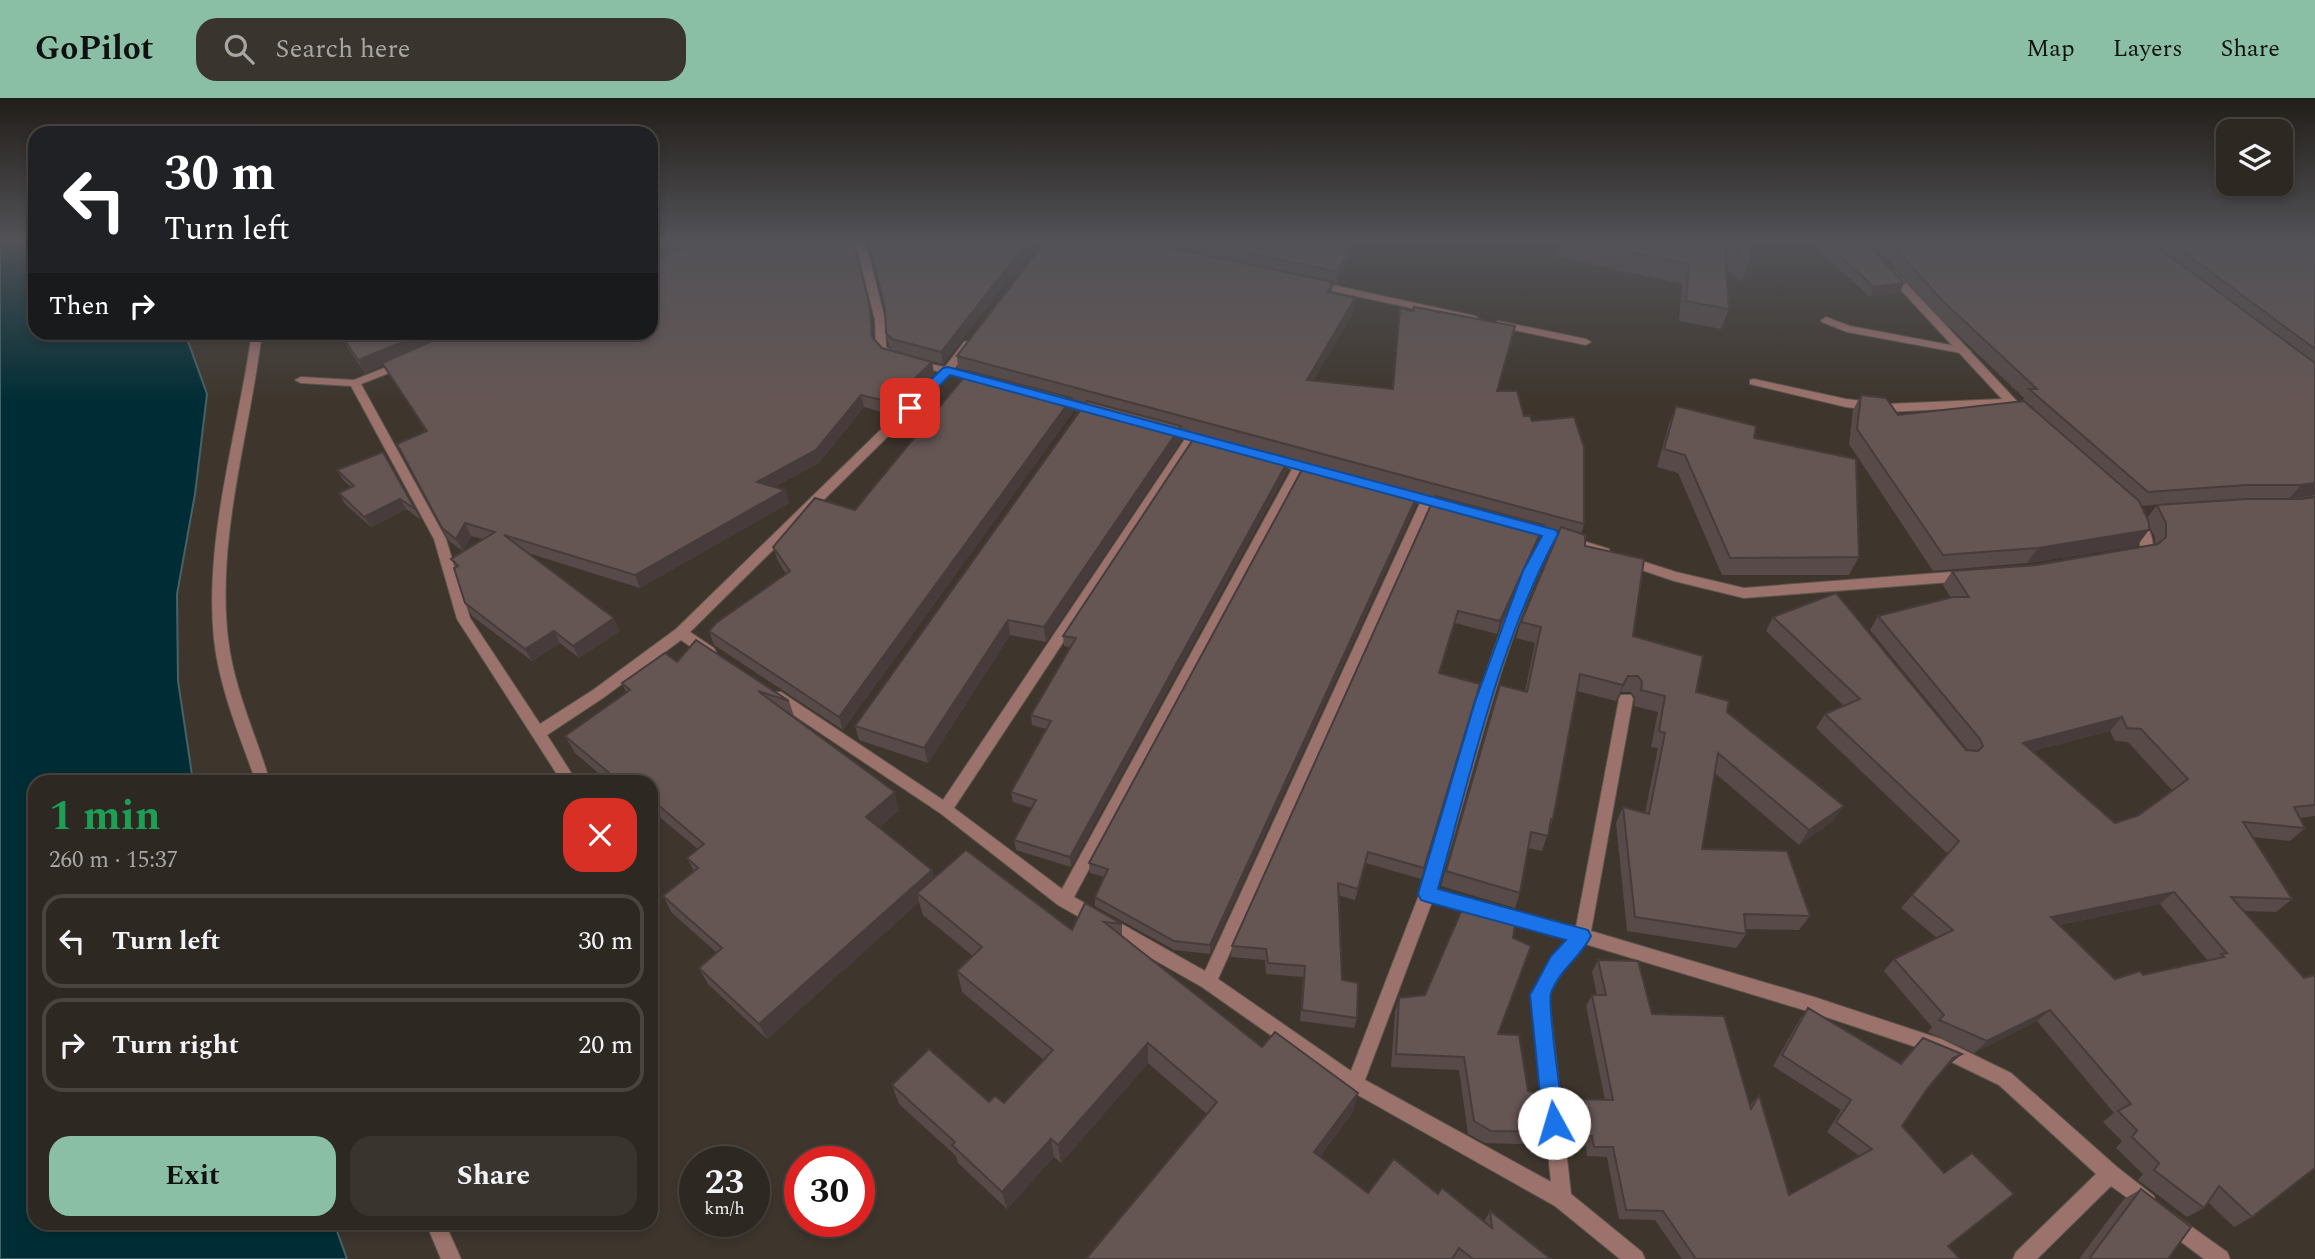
<!DOCTYPE html>
<meta charset="utf-8">
<style>
:root{--surface:#2e2822;--page:#3a342f;--text:#f1f3f6;--muted:#a7a6a5;--line:#494440;--accent:#8abfa5}
body{margin:0;font-family:Spectral,serif;background:var(--page);color:var(--text);height:100vh;display:flex;flex-direction:column;font-size:26px;white-space:nowrap}
*{box-sizing:border-box;margin:0}
p{font-size:23px;color:var(--muted)}
.icon{flex:none;width:38px;height:38px;fill:none;stroke:currentColor;stroke-width:2;stroke-linecap:round;stroke-linejoin:round}
.map{position:relative;flex:1;overflow:hidden}
.side{position:absolute;left:28px;top:677px;width:630px;height:455px;display:flex;flex-direction:column;background:var(--surface);border-radius:21px;box-shadow:0 4px 10px #0003,0 0 0 2px var(--line)}
.side>*{flex:none}
.banner{position:absolute;left:28px;top:28px;width:630px;height:214px;border-radius:21px;box-shadow:0 4px 10px #0003,0 0 0 2px var(--line);background:#202124;color:#fff;overflow:hidden}
.tools{position:absolute;left:2216px;top:21px;display:grid;gap:14px}
.tools a{display:grid;place-items:center;width:77px;height:77px;border-radius:14px;background:var(--surface);box-shadow:0 4px 10px #0003,0 0 0 2px var(--line);font-size:35px}
.speed{position:absolute;left:679px;top:1048px;display:flex;gap:14px;font-size:35px;font-weight:700;text-align:center}
.speed>*{display:grid;place-content:center;width:91px;height:91px;border-radius:50%;background:var(--surface);box-shadow:0 4px 10px #0003,0 0 0 2px var(--line);line-height:1}
.speed small{font-size:18px;font-weight:400}
.speed .limit{border:10px solid #d22;background:#fff;color:#111}
.pin{position:absolute;display:grid;place-items:center;width:60px;height:60px;color:#fff;margin:-30px;border-radius:14px;box-shadow:0 4px 10px #0006}
.me{position:absolute;width:77px;margin:-38px;rotate:354deg;stroke-linejoin:round;filter:drop-shadow(0 0 5px #0008)}
.turn{display:flex;align-items:center;gap:24px;height:147px;padding:0 21px;font-size:32px}
.turn .icon{width:91px;height:91px;stroke-width:2.5}
.turn b{display:block;font-size:49px;line-height:60px}
.then{display:flex;align-items:center;height:66px;padding:0 21px;background:#0003;gap:14px;font-size:26px}
.round{display:grid;place-items:center;flex:none;width:74px;height:74px;border-radius:21px;background:var(--page)}
.head{display:flex;align-items:center;justify-content:space-between;height:119px;padding:0 21px}
h1{font-size:42px;font-weight:700;line-height:52px;color:#1e9e55}
.button{display:flex;gap:14px;margin-top:auto;padding:14px 21px}
.button a{flex:1;height:80px;border-radius:21px;background:var(--accent);color:#111;font-size:28px;font-weight:700;line-height:80px;text-align:center}
.button a+a{background:var(--page);color:var(--text)}
ul{padding:0;list-style:none}
li{display:flex;align-items:center;gap:21px;height:94px;margin:0 14px 10px;padding:0 7px;border:4px solid var(--line);border-radius:21px}
li div{flex:1}
li b{display:block;font-size:26px}
li em{font-style:normal}
header{display:flex;align-items:center;gap:42px;box-sizing:border-box;height:98px;padding:0 35px;background:var(--accent);color:#111}
header strong{font-size:33px}
nav{display:flex;gap:38px;margin-inline-start:auto;font-size:24px}
.search{width:490px;height:63px;background:var(--page);display:flex;align-items:center;gap:18px;box-sizing:border-box;padding:0 24px;border-radius:21px;color:var(--muted);font-size:26px}
.map>svg:first-child{display:block}
.water{fill:#002d35;stroke:#456366;stroke-width:2}
.lines{fill:none;stroke-linecap:round;stroke-linejoin:round}
.service-casing{stroke:#5c554c;stroke-width:2}
.minor-casing{stroke:#5c554c;stroke-width:2}
.tertiary-casing{stroke:#5c554c;stroke-width:2}
.service{fill:#9c726c;fill-rule:evenodd}
.minor{fill:#9c726c;fill-rule:evenodd}
.tertiary{fill:#9c726c;fill-rule:evenodd}
.wall{fill:#574a48;fill-rule:evenodd}
.shaded-wall{fill:#473c3b}
.building{fill:#655654;stroke:#473c3b;stroke-width:2;fill-rule:evenodd}
.route{fill:#1a73e8;stroke:#114b97;stroke-width:2}
</style>
<header>
<strong>GoPilot</strong>
<div class="search"><svg class="icon" aria-label="search" viewBox="0 0 24 24"><circle cx="10" cy="10" r="6"/><path d="M15 15l6 6"/></svg>Search here</div>
<nav><a>Map</a><a>Layers</a><a>Share</a></nav>
</header>
<div class="map">
<svg width="2315" height="1161" viewBox="0 0 2315 1161">
<rect width="100%" height="100%" fill="#3e362d"/>
<polygon class="water" points="0,142 35,142 35,234 185,235 207,296 195,396 177,496 178,583 193,684 35,684 35,1125 334,1125 347,1161 0,1161"/>
<g class="lines">
<g class="service-casing">
<polygon id="service" points="1826,219 1850,228 1966,250 1971,253 1966,256 1847,234 1822,224 1821,222"/>
</g>
<g class="minor-casing">
<g id="minor">
<polygon points="855,142 865,142 885,222 886,249 899,257 899,261 891,261 876,250 875,222"/>
<polygon points="1855,142 1865,142 1880,160 1879,162 1871,162"/>
<polygon points="1890,171 1894,172 2028,315 2028,321 2020,321 2008,308 1887,314 1846,309 1750,286 1750,282 1754,281 1846,301 1887,306 2002,301 1886,176 1885,174"/>
<polygon points="1314,183 1475,218 1480,221 1475,224 1310,188 1310,184"/>
<polygon points="1498,223 1586,241 1591,244 1586,247 1494,228 1493,226"/>
<polygon points="968,243 973,246 954,271 987,280 987,284 983,285 950,277 690,534 714,550 716,554 714,558 704,558 681,542 603,600 547,637 577,684 562,684 457,521 434,441 351,288 301,285 295,282 301,279 354,282 399,264 407,264 407,268 361,286 446,441 470,520 540,626 593,592 676,531 940,274 911,266 911,262 945,269 964,244"/>
<polygon points="1057,300 1105,312 1107,315 1101,319 1053,305 1053,301"/>
<path d="M 1165,328 L 1217,342 L 1219,345 L 1213,349 L 1195,344 L 954,710 L 1062,791 L 1292,371 L 1269,365 L 1267,362 L 1273,358 L 1325,372 L 1327,375 L 1321,379 L 1302,374 L 1074,799 L 1205,873 L 1420,405 L 1397,399 L 1395,396 L 1401,392 L 1453,406 L 1455,409 L 1453,412 L 1449,413 L 1431,408 L 1218,881 L 1351,973 L 1419,797 L 1488,568 L 1504,523 L 1543,439 L 1522,432 L 1520,429 L 1526,425 L 1609,451 L 1610,454 L 1604,458 L 1554,442 C 1498,553 1475,675 1437,792 L 1576,829 L 1619,601 L 1621,597 L 1631,597 L 1633,601 L 1591,833 L 1814,899 L 1941,941 L 2011,975 L 2117,1069 L 2154,1098 L 2156,1105 L 2154,1112 L 2147,1114 L 2111,1088 L 2037,1161 L 2013,1161 L 2016,1154 L 2096,1076 L 1999,987 L 1931,954 L 1814,915 L 1585,846 L 1564,869 L 1549,898 L 1571,1096 L 1642,1154 L 1645,1161 L 1620,1161 L 1555,1108 L 1349,992 L 1202,889 L 1058,807 L 940,715 L 771,602 L 769,598 L 771,594 L 781,594 L 943,702 L 1185,341 L 1161,335 L 1161,329 ZM 1432,804 L 1568,841 L 1552,859 L 1532,897 L 1551,1084 L 1365,982 Z"/>
<path d="M 2137,417 L 2141,418 C 2149,431 2156,442 2151,456 L 2134,459 L 2128,455 L 2129,452 L 2140,450 L 2140,439 L 2131,421 Z"/>
<polygon points="1626,458 1676,474 1744,490 1964,473 1971,478 1964,483 1744,500 1674,483 1621,465 1620,462 1621,459"/>
<polygon points="2171,1114 2227,1154 2230,1161 2204,1161 2164,1131 2161,1124 2164,1117"/>
</g>
</g>
<g class="tertiary-casing">
<g id="tertiary">
<path d="M 252,234 L 262,234 C 250,335 216,439 228,541 C 234,591 256,637 270,684 L 256,684 C 240,638 219,590 214,541 C 204,439 238,335 252,234 Z"/>
<polygon points="426,1125 445,1125 461,1161 441,1161"/>
</g>
</g>
<use href="#service" class="service"/>
<use href="#minor" class="minor"/>
<use href="#tertiary" class="tertiary"/>
</g>
<g class="wall">
<polygon points="868,142 1039,142 943,266 899,255 932,264 934,276 892,317 864,309 819,365 774,389 785,392 789,405 640,490 528,455 620,533 579,560 560,545 532,563 472,518 465,505 456,469 451,461 483,441 471,438 463,453 449,443 397,346 426,334 384,267 365,275 337,234 651,234 872,222 873,241 882,250 894,254 889,248 886,235 885,213"/>
<polygon points="1046,142 1358,142 1337,186 1333,185 1332,195 1355,200 1354,213 1313,283 1392,291 1400,210 1512,241 1497,293 1524,318 1532,323 1584,426 1581,436 1585,448 1633,538 1696,594 1727,614 1833,723 1799,747 1715,675 1702,751 1810,818 1799,832 1746,831 1746,836 1736,850 1627,833 1616,725 1623,709 1645,715 1658,650 1651,649 1658,614 1634,608 1635,600 1631,594 1621,594 1616,603 1577,593 1553,721 1542,753 1528,750 1520,795 1515,810 1441,788 1500,587 1525,593 1535,545 1516,540 1521,524 1559,433 1543,429 1540,440 1497,536 1455,525 1440,575 1480,586 1421,781 1366,765 1355,802 1338,797 1342,882 1357,920 1354,930 1300,923 1303,879 1266,876 1265,862 1231,859 1232,848 1435,400 1181,331 1181,343 1046,544 1010,537 928,665 859,642 855,628 1086,305 1072,301 1073,314 843,632 714,547 709,533 786,476 778,463 773,449 855,412 969,273 958,270 957,258"/>
<polygon points="1559,142 1754,142 1749,165 1741,184 1726,170 1729,211 1721,231 1679,223 1682,186 1555,158"/>
<polygon points="1814,142 1843,142 1904,185 1899,195 1870,199 1812,146"/>
<path d="M 1867,142 L 2315,142 L 2315,398 L 2293,401 L 2315,399 L 2315,718 L 2300,720 L 2305,730 L 2290,743 L 2252,739 L 2292,801 L 2276,814 L 2244,813 L 2252,1119 L 2234,1129 L 2208,1104 L 2204,1110 L 2187,1119 L 2138,1082 L 2143,1076 L 2116,1050 L 2122,1043 L 2103,1024 L 2114,1015 L 2037,923 L 1974,955 L 1928,934 L 1932,929 L 1884,873 L 1894,861 L 1937,840 L 1901,810 L 1948,756 L 1816,630 L 1825,616 L 1844,608 L 1766,533 L 1773,519 L 1966,652 L 1968,652 L 1870,532 L 1878,518 L 1951,500 L 1943,487 L 1952,473 L 2037,467 L 2155,446 L 2155,439 L 2149,428 L 2137,448 L 2027,465 L 1933,473 L 1849,346 L 1853,312 L 1861,297 L 1898,317 L 2022,303 L 2024,300 L 1939,219 L 1888,162 ZM 2238,401 L 2157,407 L 2147,420 L 2141,408 ZM 2110,633 L 2115,643 L 2128,644 L 2172,692 L 2139,717 L 2115,725 L 2032,653 ZM 2160,806 L 2208,863 L 2143,877 L 2115,881 L 2059,827 Z"/>
<polygon points="1676,308 1754,340 1859,459 1849,477 1722,477 1678,375 1657,369 1669,326"/>
<polygon points="383,354 421,422 406,411 371,429 345,406 339,395 351,389 343,382 337,372"/>
<polygon points="1288,372 1071,769 1016,752 1014,742 1032,710 1013,704 1011,694 1046,631 1032,627 1031,617 1070,549 1064,548 1063,538"/>
<polygon points="1418,396 1416,407 1210,856 1174,852 1095,808 1095,799 1104,779 1090,775 1089,765"/>
<polygon points="677,564 789,603 795,621 899,712 879,730 932,772 934,780 1072,832 1085,805 1122,826 1122,838 1262,949 1353,1014 1320,1058 1368,1095 1438,1096 1484,1124 1490,1113 1551,1161 1086,1161 1207,1016 1148,965 1061,1065 1054,1059 1007,1111 958,1065 956,1058 899,1006 892,987 1004,1005 1044,962 962,894 957,873 973,858 923,817 919,804 767,941 708,886 699,870 717,855 672,815 663,798 694,773 687,760 698,751 651,712 651,684 609,684 575,655 565,638 626,594 622,585"/>
<polygon points="1598,862 1652,916 1750,1007 1759,997 1789,1097 1859,1058 1827,1034 1841,1012 1773,968 1800,921 1808,910 1900,965 1923,940 1962,956 1950,966 1946,968 1927,991 1902,1028 1948,1148 1960,1161 1682,1161 1655,1122 1619,1121 1607,1059 1587,1058 1586,1048 1568,1047 1564,1011 1570,1001 1605,1002 1586,908 1592,897 1597,897 1592,874"/>
<polygon points="1399,900 1528,993 1552,1034 1545,1047 1485,1045 1468,1036 1459,972 1391,969 1395,914"/>
<polygon points="2141,1091 2168,1161 2079,1161 2124,1101"/>
</g>
<g class="shaded-wall">
<polygon points="678,142 714,142 651,166 651,152"/>
<polygon points="1029,142 1039,142 943,266 941,254"/>
<polygon points="1354,142 1358,142 1337,186 1338,174"/>
<polygon points="1904,185 1899,195 1870,199 1874,189"/>
<polygon points="1355,200 1354,213 1306,295 1307,282"/>
<polygon points="870,210 872,222 874,252 872,239"/>
<polygon points="427,234 463,234 365,275 358,262"/>
<polygon points="932,264 934,276 892,317 890,304"/>
<polygon points="861,297 864,309 819,365 761,396 757,384"/>
<polygon points="1072,300 1073,314 843,632 839,619"/>
<polygon points="1181,328 1181,343 1046,544 1044,529"/>
<polygon points="1289,361 1288,372 1071,769 1070,759"/>
<polygon points="2315,385 2315,397 2289,401 2301,387"/>
<polygon points="785,392 789,405 640,490 635,477"/>
<polygon points="1418,396 1416,407 1210,856 1210,847"/>
<polygon points="400,401 406,411 371,429 364,419"/>
<polygon points="465,425 471,438 463,453 456,441"/>
<polygon points="1544,427 1540,440 1497,536 1500,523"/>
<polygon points="2149,432 2137,448 2027,465 2038,450"/>
<polygon points="614,520 620,533 579,560 573,548"/>
<polygon points="1008,522 1010,537 928,665 924,650"/>
<polygon points="554,533 560,545 532,563 525,551"/>
<polygon points="1628,578 1621,594 1616,603 1623,587"/>
<polygon points="2122,619 2110,633 2012,658 2023,645"/>
<polygon points="895,694 899,712 871,737 866,719"/>
<polygon points="1844,708 1833,723 1799,747 1809,732"/>
<polygon points="932,772 936,789 917,795 919,804 767,941 759,926"/>
<polygon points="2174,794 2160,806 2038,831 2051,819"/>
<polygon points="2050,912 2037,923 1974,955 1987,943"/>
<polygon points="1148,945 1148,965 1061,1065 1058,1047"/>
<polygon points="1962,956 1950,966 1942,970 1953,960"/>
<polygon points="1358,995 1353,1014 1310,1071 1314,1054"/>
<polygon points="1051,1041 1054,1059 1007,1111 1002,1094"/>
</g>
<g class="building">
<polygon points="651,142 678,142 651,152"/>
<polygon points="704,142 853,142 870,210 872,239 882,250 932,264 890,304 861,297 816,352 757,384 785,392 635,477 504,437 614,520 573,548 554,533 525,551 465,505 454,470 458,468 451,461 495,434 465,425 456,441 442,430 397,346 427,333 382,265 453,234 651,234 651,164"/>
<polygon points="868,142 1029,142 941,254 892,241 886,235 885,209"/>
<polygon points="1046,142 1132,142 1333,184 1328,194 1355,200 1307,282 1393,291 1400,210 1413,213 1414,209 1515,228 1497,293 1517,293 1524,318 1530,318 1532,323 1574,319 1584,349 1584,426 957,258"/>
<polygon points="1185,142 1354,142 1338,174"/>
<polygon points="1574,142 1754,142 1749,165 1724,143 1729,211 1686,203 1689,166"/>
<polygon points="1822,142 1843,142 1869,147 1904,185 1874,189"/>
<polygon points="1887,142 2148,142 2315,265 2315,385 2301,387 2246,387 2148,394 2029,291 2037,291 1946,206"/>
<polygon points="2168,142 2315,142 2315,251"/>
<polygon points="339,234 427,234 358,262"/>
<polygon points="969,273 1072,300 839,619 709,533 716,525 790,473 773,449 815,400 855,412"/>
<polygon points="1861,297 1886,300 1898,317 2024,303 2139,403 2149,424 2149,432 2038,450 1943,457 1857,331"/>
<polygon points="1087,303 1181,328 1044,529 1008,522 924,650 855,628"/>
<polygon points="1676,308 1756,328 1754,340 1856,361 1859,459 1730,460 1685,357 1664,351"/>
<polygon points="1196,337 1289,361 1070,759 1014,742 1036,702 1011,694 1051,623 1031,617 1076,540 1063,538"/>
<polygon points="383,354 415,411 400,401 364,419 339,395 354,388 337,372"/>
<polygon points="1305,366 1418,396 1210,847 1174,843 1095,799 1108,771 1089,765"/>
<polygon points="1435,398 1544,427 1500,523 1458,513 1439,575 1480,586 1424,770 1368,754 1358,791 1338,785 1342,882 1358,885 1357,920 1302,912 1305,868 1268,865 1266,851 1232,848"/>
<path d="M 2315,399 L 2315,707 L 2294,709 L 2305,730 L 2243,724 L 2292,801 L 2231,799 L 2304,880 L 2315,877 L 2315,1070 L 2252,1119 L 2219,1088 L 2204,1110 L 2154,1072 L 2159,1065 L 2132,1039 L 2137,1032 L 2118,1013 L 2131,1006 L 2050,912 L 1987,943 L 1939,922 L 1944,917 L 1894,861 L 1953,832 L 1912,797 L 1959,743 L 1825,616 L 1860,601 L 1773,519 L 1836,495 L 1966,652 L 1978,653 L 1983,648 L 1980,641 L 1878,518 L 1953,499 L 1969,499 L 1952,473 L 2037,467 L 2158,446 L 2166,439 L 2166,425 L 2157,407 L 2247,401 L 2302,401 ZM 2122,619 L 2127,630 L 2141,631 L 2188,681 L 2139,717 L 2115,725 L 2023,645 ZM 2174,794 L 2227,855 L 2221,856 L 2224,859 L 2143,877 L 2140,873 L 2115,881 L 2051,819 Z"/>
<polygon points="1561,429 1585,437 1585,448 1644,461 1633,538 1703,558 1696,594 1729,603 1727,614 1844,708 1809,732 1718,655 1702,751 1787,753 1810,818 1744,816 1746,836 1635,819 1623,709 1649,716 1665,635 1659,633 1665,598 1641,592 1642,584 1638,578 1628,578 1623,587 1580,576 1553,721 1551,721 1548,738 1531,734 1520,795 1446,773 1500,587 1527,594 1541,529 1521,524"/>
<polygon points="696,542 789,603 758,593 895,694 866,719 932,772 759,926 699,870 722,850 663,798 698,770 687,760 704,746 651,701 651,684 620,684 565,638 630,592 622,585 665,555 677,564"/>
<polygon points="966,752 1072,832 1085,805 1122,826 1104,824 1262,949 1275,934 1358,995 1314,1054 1368,1095 1394,1061 1438,1096 1442,1090 1492,1130 1490,1113 1551,1161 1473,1161 1459,1150 1452,1161 1086,1161 1217,1004 1148,945 1058,1047 1051,1041 1002,1094 952,1047 955,1044 892,987 929,951 989,1004 995,998 1004,1005 1053,952 957,873 982,849 917,795"/>
<polygon points="1467,800 1517,814 1513,840 1531,848 1498,936 1519,937 1528,993 1548,996 1552,1034 1491,1033 1474,1023 1464,959 1396,956 1399,900 1425,897"/>
<polygon points="1598,862 1638,863 1652,916 1724,918 1751,1011 1759,997 1789,1097 1872,1051 1836,1024 1851,1002 1782,957 1808,910 1901,966 1923,940 1962,956 1953,960 1927,991 1902,1028 1944,1075 1972,1055 2014,1096 1948,1148 1960,1161 1696,1161 1663,1113 1626,1112 1613,1049 1594,1049 1592,1038 1574,1038 1570,1001 1613,1002 1592,897 1606,897"/>
<polygon points="2141,1091 2191,1129 2168,1161 2089,1161"/>
</g>
<linearGradient id="sky" x2="0" y2="1"><stop stop-color="#221e19"/><stop offset="0.47" stop-color="#525257"/><stop offset="1" stop-color="#525257" stop-opacity="0"/></linearGradient>
<rect width="2315" height="304" fill="url(#sky)"/>
<path class="route" d="M 948,269 L 1556,432 L 1558,436 C 1500,542 1471,675 1438,791 L 1588,832 L 1591,838 C 1581,859 1559,872 1551,895 C 1547,908 1562,1004 1564,1025 L 1561,1032 L 1554,1035 L 1546,1032 L 1543,1025 L 1530,897 L 1551,858 L 1566,842 L 1427,804 L 1421,802 L 1418,796 L 1475,604 L 1523,473 L 1542,438 L 950,277 L 914,313 L 905,313 L 905,307 L 943,270 Z"/>
</svg>
<div class="tools">
<a><svg class="icon" aria-label="layers" viewBox="0 0 24 24"><path d="M12 4l9 5-9 5-9-5zM3 14l9 5 9-5"/></svg></a>
</div>
<div class="speed"><div>23<small>km/h</small></div><div class="limit">30</div></div>
<div class="pin" style="left:910px;top:310px;background:#d93025"><svg class="icon" aria-label="arrive" viewBox="0 0 24 24"><path d="M6 21V4h12l-3 4 3 4H6"/></svg></div>
<svg class="me" style="left:1554px;top:1025px" viewBox="-20 -20 40 40"><circle r="19" fill="#fff"/><path d="M0-13L10 11 0 6-10 11z" fill="#1a73e8"/></svg>
<div class="banner">
<div class="turn"><svg class="icon" aria-label="left" viewBox="0 0 24 24"><path d="M17 20v-9H6M10 6l-5 5 5 5"/></svg><div><b>30 m</b>Turn left</div></div>
<div class="then">Then<svg class="icon" aria-label="right" viewBox="0 0 24 24"><path d="M7 20v-9h11M14 6l5 5-5 5"/></svg></div>
</div>
<section class="side">
<div class="head"><div><h1>1 min</h1><p>260 m · 15:37</p></div><a class="round" style="background:#d93025;color:#fff"><svg class="icon" aria-label="close" viewBox="0 0 24 24"><path d="M6 6l12 12M18 6L6 18"/></svg></a></div>
<ul>
<li><svg class="icon" aria-label="left" viewBox="0 0 24 24"><path d="M17 20v-9H6M10 6l-5 5 5 5"/></svg><div><b>Turn left</b></div><em>30 m</em></li>
<li><svg class="icon" aria-label="right" viewBox="0 0 24 24"><path d="M7 20v-9h11M14 6l5 5-5 5"/></svg><div><b>Turn right</b></div><em>20 m</em></li>
</ul>
<div class="button"><a>Exit</a><a>Share</a></div>
</section>
</div>
